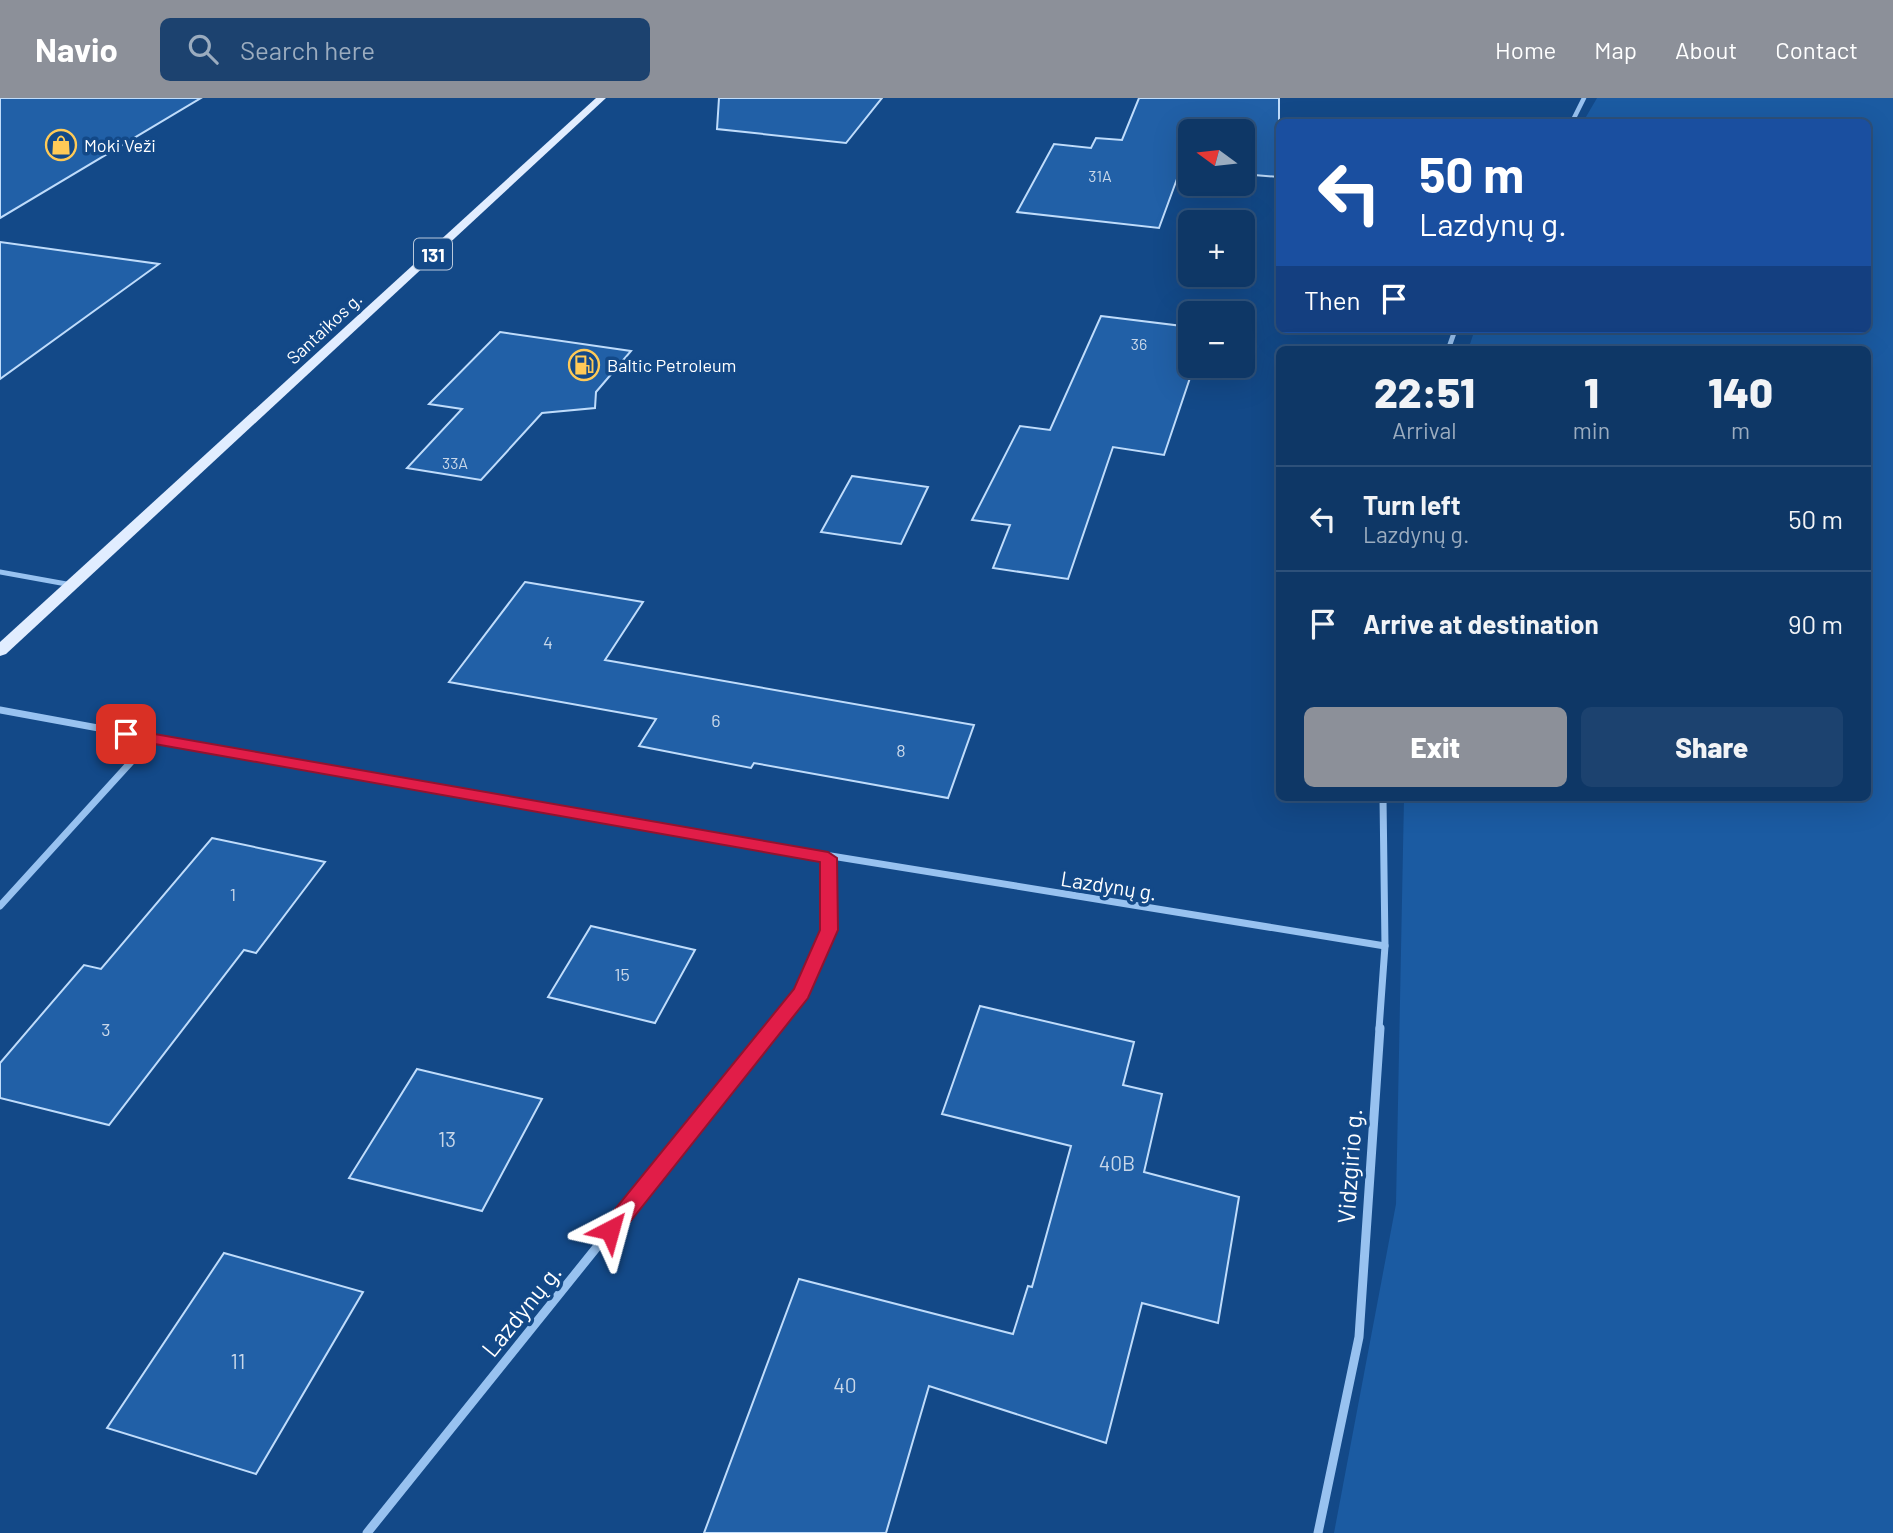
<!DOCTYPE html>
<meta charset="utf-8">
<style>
:root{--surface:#0e3766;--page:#1c426f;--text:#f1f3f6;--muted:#9bacbf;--line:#2e517a;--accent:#8c9099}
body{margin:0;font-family:Barlow,sans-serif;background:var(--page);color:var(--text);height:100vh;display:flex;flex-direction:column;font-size:26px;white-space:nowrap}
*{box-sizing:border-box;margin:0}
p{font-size:23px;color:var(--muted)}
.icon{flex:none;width:38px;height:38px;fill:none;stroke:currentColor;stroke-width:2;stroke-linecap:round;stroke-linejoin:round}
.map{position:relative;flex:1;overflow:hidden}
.side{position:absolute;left:1276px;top:248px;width:595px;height:455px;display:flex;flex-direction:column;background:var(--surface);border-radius:10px;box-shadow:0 7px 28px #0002,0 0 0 2px var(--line)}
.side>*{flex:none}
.top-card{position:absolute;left:1276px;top:21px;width:595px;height:214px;border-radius:10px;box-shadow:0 7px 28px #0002,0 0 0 2px var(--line);background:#1a4fa0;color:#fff;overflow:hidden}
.needle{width:46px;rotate:285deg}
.buttons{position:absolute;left:1178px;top:21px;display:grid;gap:14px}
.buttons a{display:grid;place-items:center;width:77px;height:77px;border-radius:10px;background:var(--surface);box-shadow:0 7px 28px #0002,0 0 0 2px var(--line);font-size:35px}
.pin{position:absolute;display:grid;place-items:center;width:60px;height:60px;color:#fff;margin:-30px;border-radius:14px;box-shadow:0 4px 10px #0006}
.me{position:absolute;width:77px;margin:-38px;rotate:39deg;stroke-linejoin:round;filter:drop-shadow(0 0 5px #0008)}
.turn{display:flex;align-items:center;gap:24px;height:147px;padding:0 28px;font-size:32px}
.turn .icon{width:91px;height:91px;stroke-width:2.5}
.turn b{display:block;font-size:49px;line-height:60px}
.then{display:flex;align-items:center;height:66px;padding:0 28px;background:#0003;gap:14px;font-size:26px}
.eta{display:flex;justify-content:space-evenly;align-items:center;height:119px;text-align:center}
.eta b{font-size:42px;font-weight:800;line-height:49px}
.button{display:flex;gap:14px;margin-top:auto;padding:14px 28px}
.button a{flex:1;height:80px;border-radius:10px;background:var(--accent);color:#fff;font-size:28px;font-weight:800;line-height:80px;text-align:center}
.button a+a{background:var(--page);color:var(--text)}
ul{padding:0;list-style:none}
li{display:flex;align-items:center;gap:21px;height:105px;padding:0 28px;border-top:2px solid var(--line)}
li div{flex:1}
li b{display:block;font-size:26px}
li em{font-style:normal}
header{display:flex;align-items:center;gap:42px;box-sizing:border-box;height:98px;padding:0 35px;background:var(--accent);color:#fff}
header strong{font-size:33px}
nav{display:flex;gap:38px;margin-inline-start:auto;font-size:24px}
.search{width:490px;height:63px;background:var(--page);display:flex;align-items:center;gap:18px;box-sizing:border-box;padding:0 24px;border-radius:10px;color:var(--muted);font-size:26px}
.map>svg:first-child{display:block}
.green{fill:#1b5ba2}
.building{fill:#2160a7;stroke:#bfdcfb;stroke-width:2}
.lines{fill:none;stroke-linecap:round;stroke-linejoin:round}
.minor-far3{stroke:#98c2f0;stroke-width:4.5}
.minor-far2{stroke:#98c2f0;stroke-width:5}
.minor-far1{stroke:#98c2f0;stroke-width:7}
.minor{stroke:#98c2f0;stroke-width:9}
.primary{fill:#e1edff;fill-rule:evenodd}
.route{fill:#e11d48;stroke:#92132f;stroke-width:2}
.labels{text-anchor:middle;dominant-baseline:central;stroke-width:7;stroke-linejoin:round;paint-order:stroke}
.far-number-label{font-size:16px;fill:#c8d7e9}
.far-poi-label{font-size:18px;fill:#fff;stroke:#134988;text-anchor:start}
.far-street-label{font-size:18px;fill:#fff;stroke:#134988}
.number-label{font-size:18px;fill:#c8d7e9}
.shield{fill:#134988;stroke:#b8c8db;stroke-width:2}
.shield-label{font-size:19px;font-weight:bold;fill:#fff}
.street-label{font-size:21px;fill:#fff;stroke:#134988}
.near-number-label{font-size:21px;fill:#c8d7e9}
.near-street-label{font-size:24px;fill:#fff;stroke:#134988}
</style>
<header>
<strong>Navio</strong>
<div class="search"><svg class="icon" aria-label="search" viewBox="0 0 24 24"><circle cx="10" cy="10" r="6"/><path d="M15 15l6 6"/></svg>Search here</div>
<nav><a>Home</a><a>Map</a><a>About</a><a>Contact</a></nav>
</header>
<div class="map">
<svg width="1893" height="1435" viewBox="0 0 1893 1435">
<rect width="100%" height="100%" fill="#134988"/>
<polygon class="green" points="1597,0 1893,0 1893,1435 1334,1435 1396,1106 1404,700 1867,700 1867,252 1468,252 1475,231 1867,231 1867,24 1583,24"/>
<g class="building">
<polygon points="0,0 201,0 0,120"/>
<polygon points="719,0 882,0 846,45 717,31"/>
<polygon points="1139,0 1279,0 1279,79 1242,76 1242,33 1190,33 1190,71 1181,70 1159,130 1017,114 1054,46 1091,50 1096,40 1122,42"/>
<polygon points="0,144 159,166 0,281"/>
<polygon points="1101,218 1190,229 1190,268 1194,268 1164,357 1113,349 1068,481 993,470 1010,427 972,422 1020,328 1050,332"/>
<polygon points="500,234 631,253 596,294 595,310 542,315 481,382 407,370 462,311 429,306"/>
<polygon points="852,378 928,389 901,446 821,434"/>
<polygon points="525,484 643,504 605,562 974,627 948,700 754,665 751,670 639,648 656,621 449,584"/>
<polygon points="212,740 325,764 256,855 244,852 109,1027 0,1000 0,965 84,867 101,871"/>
<polygon points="591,828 695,852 655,925 548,899"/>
<polygon points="980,908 1134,944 1123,987 1162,996 1144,1074 1239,1099 1218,1225 1142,1205 1106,1345 929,1288 886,1435 704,1435 799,1181 1013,1236 1028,1188 1032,1189 1071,1048 942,1016"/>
<polygon points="417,971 542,1001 482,1113 349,1080"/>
<polygon points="224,1155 363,1194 256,1376 107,1330"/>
</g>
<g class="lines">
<g class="minor-far3">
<polyline points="1572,24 1584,0"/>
<polyline points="1453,236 1455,231"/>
</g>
<g class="minor-far2">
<polyline points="1448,252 1454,235"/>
<polyline points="0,474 72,487"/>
</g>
<g class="minor-far1">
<polyline points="0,612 518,707 1385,848"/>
<polyline points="0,808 151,642"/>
<polyline points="772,931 801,895 829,832 829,760"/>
<polyline points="1379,931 1385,848 1383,700"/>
</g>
<g class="minor">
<polyline points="367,1435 773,930"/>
<polyline points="1318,1435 1359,1239 1380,930"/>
</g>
<polygon class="primary" points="596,0 606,0 6,556 0,558 0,544"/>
</g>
<polygon class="route" points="126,631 828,754 837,760 838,832 808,900 618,1139 610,1142 603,1139 600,1132 603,1126 794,891 820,832 820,764 121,640 119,636"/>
<defs>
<g id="shop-ring" transform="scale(1.575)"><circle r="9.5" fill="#134988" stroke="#ffca57" stroke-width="1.5"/><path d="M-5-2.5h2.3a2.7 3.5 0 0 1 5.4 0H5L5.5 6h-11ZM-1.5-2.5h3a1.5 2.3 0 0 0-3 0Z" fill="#ffca57"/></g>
<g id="fuel-ring" transform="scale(1.575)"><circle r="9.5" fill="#134988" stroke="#ffca57" stroke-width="1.5"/><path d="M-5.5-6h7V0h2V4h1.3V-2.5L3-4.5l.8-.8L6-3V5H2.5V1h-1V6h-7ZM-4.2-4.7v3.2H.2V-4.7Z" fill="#ffca57"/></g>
</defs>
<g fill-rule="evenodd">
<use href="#shop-ring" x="61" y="47"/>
<use href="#fuel-ring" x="584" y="267"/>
</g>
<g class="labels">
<g class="far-number-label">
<text x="1100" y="77">31A</text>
<text x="1139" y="245">36</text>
<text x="455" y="364">33A</text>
</g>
<g class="far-poi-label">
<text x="84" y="47">Moki Veži</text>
<text x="607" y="267">Baltic Petroleum</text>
</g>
<g class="far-street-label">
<text transform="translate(324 230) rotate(-43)">Santaikos g.</text>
</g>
<g class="number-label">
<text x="548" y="544">4</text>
<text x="716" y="622">6</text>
<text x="901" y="652">8</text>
<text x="233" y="796">1</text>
<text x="622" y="876">15</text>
<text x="106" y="931">3</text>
</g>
<rect class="shield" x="414" y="140.5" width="38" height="31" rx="5"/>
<g class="shield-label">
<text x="433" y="156">131</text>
</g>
<g class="street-label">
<text transform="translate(1109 787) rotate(9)">Lazdynų g.</text>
</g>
<g class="near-number-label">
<text x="447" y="1040">13</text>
<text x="1117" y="1064">40B</text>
<text x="238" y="1262">11</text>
<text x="845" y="1286">40</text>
</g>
<g class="near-street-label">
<text transform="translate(1349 1068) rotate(-86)">Vidzgirio g.</text>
<text transform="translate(521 1212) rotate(-51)">Lazdynų g.</text>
</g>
</g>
</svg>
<div class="buttons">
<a><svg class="needle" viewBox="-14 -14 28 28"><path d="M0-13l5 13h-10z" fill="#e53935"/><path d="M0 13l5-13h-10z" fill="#9bacbf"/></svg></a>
<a>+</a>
<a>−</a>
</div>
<div class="pin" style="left:126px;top:636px;background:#d93025"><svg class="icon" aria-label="arrive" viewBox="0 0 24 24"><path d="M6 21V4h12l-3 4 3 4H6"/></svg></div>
<svg class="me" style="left:610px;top:1132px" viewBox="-20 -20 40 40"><path d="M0-17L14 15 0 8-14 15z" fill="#e11d48" stroke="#fff" stroke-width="4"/></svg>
<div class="top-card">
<div class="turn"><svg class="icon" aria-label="left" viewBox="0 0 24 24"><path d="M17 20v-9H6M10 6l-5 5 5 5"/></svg><div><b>50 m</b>Lazdynų g.</div></div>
<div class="then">Then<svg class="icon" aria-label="arrive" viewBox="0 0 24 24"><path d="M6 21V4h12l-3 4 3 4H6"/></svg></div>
</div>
<section class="side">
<div class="eta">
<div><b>22:51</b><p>Arrival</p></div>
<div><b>1</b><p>min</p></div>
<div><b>140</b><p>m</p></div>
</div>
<ul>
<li><svg class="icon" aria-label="left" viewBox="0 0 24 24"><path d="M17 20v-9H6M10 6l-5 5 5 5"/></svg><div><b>Turn left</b><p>Lazdynų g.</p></div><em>50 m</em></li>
<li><svg class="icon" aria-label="arrive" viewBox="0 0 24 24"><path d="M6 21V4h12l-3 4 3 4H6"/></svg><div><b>Arrive at destination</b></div><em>90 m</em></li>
</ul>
<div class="button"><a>Exit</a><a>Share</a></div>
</section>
</div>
